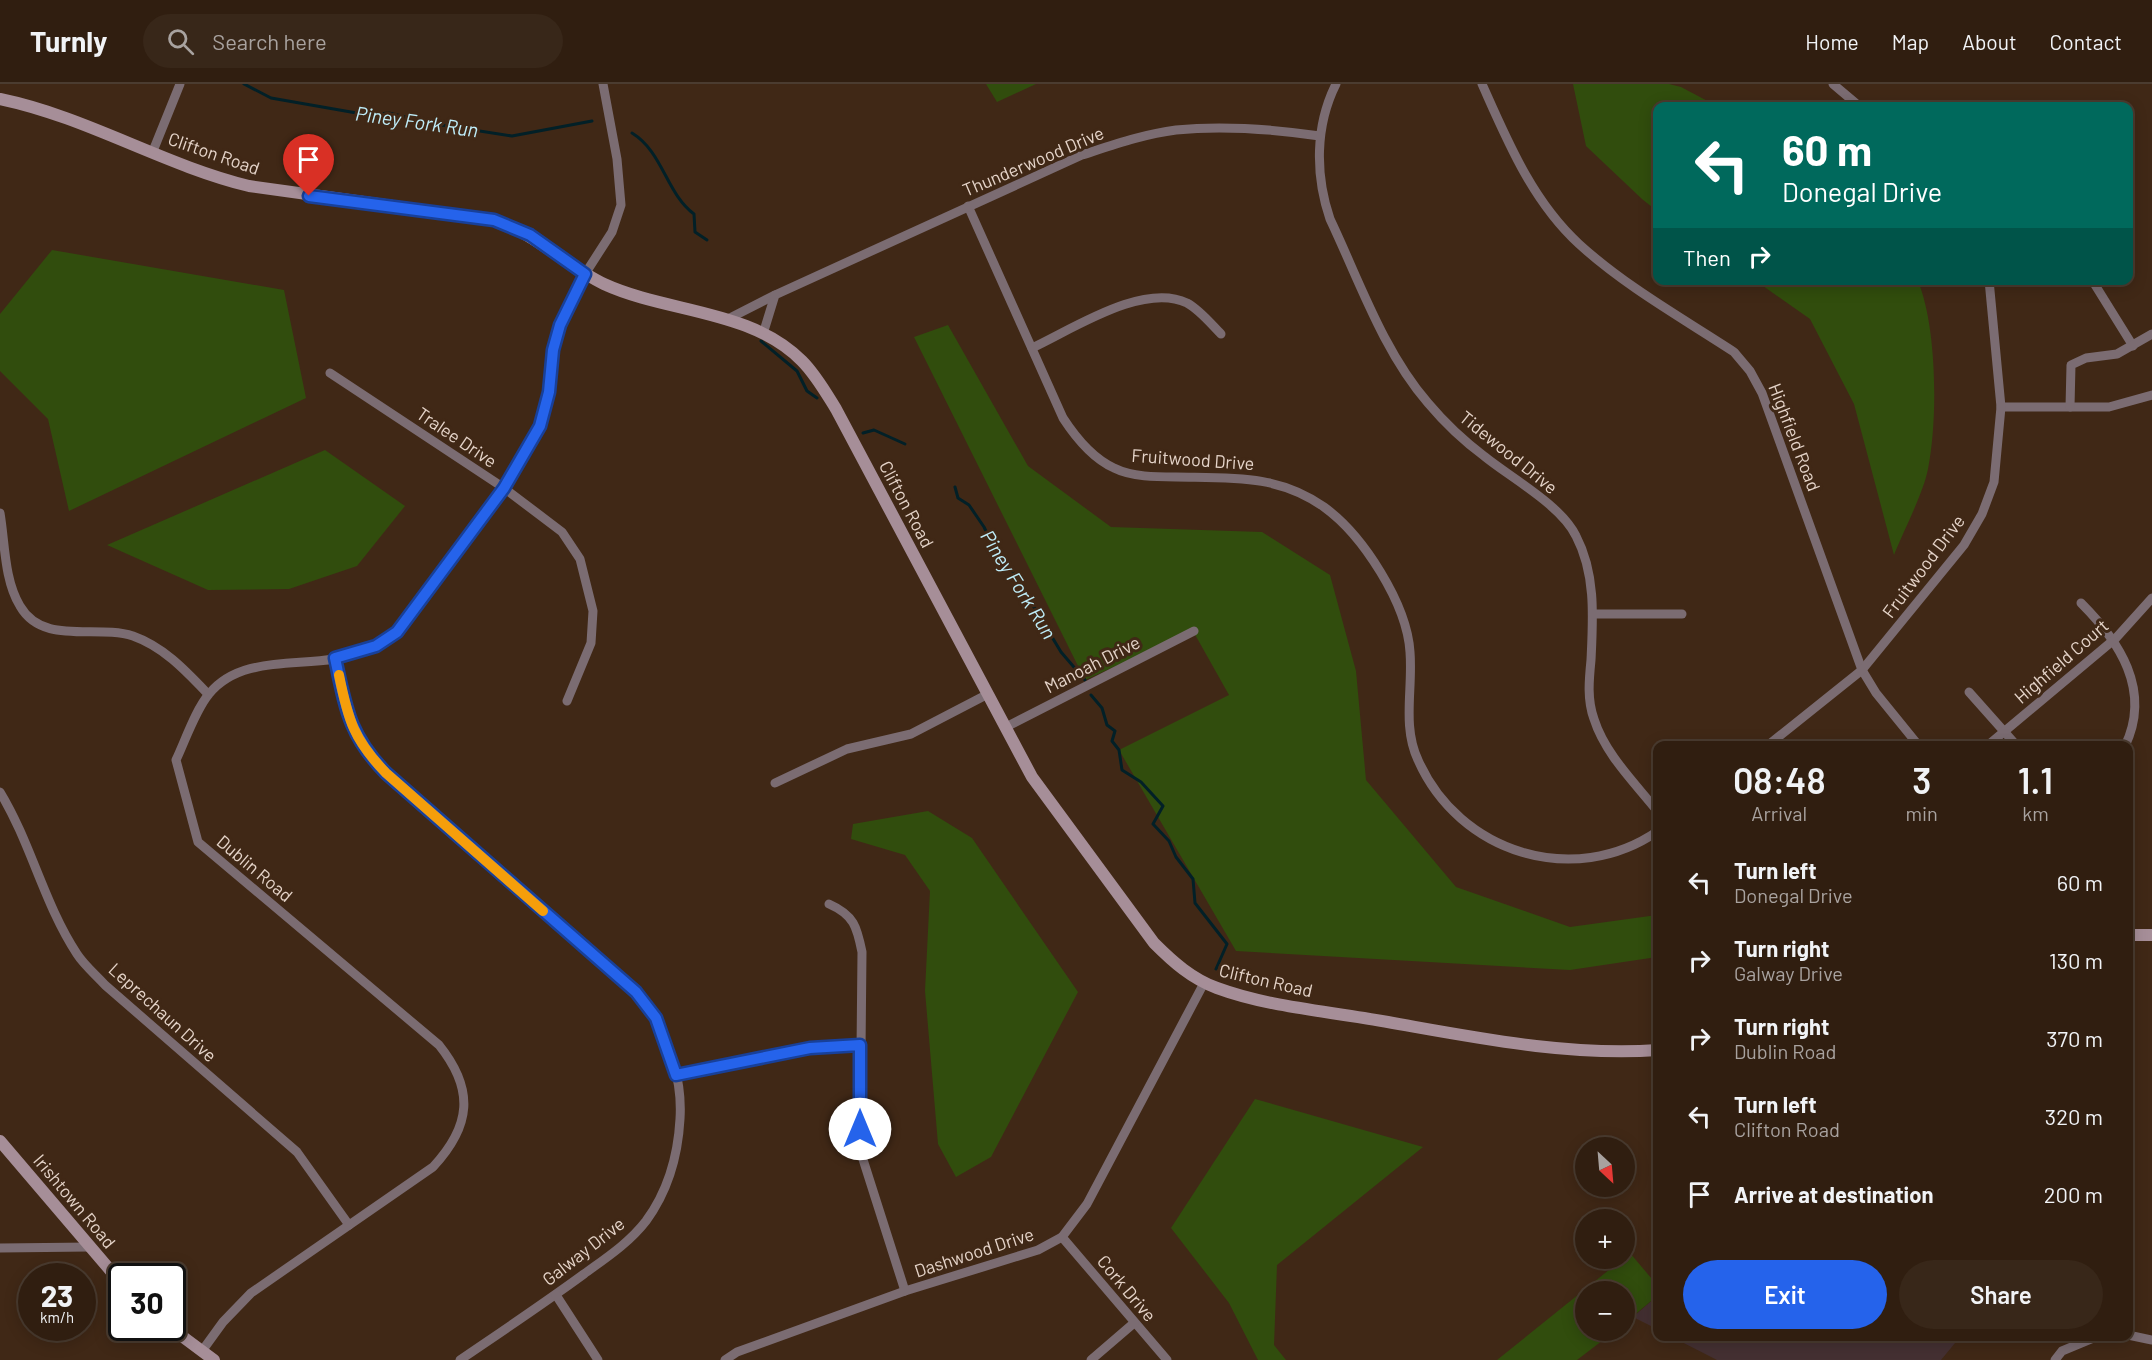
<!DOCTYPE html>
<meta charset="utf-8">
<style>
:root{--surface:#301e10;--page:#382719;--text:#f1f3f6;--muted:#a8a29f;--line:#4b3c30;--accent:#2563eb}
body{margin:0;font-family:Barlow,sans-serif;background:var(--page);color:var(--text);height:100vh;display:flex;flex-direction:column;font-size:22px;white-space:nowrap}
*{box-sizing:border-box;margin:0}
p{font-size:20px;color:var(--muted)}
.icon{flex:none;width:33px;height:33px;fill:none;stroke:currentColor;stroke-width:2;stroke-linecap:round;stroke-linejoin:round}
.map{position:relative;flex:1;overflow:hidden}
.details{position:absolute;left:1653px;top:657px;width:480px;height:600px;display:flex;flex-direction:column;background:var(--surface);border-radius:12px;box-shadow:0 3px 15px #0003,0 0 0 2px var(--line)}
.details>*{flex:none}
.banner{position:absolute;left:1653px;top:18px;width:480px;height:183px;border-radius:12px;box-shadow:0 3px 15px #0003,0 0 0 2px var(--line);background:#00695c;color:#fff;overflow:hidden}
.needle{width:39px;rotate:154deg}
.controls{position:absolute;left:1575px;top:1053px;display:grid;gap:12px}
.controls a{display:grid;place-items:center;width:60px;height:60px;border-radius:50%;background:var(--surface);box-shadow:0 3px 15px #0003,0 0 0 2px var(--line);font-size:30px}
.speed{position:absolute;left:18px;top:1179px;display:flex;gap:12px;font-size:30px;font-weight:700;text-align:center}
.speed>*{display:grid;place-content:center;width:78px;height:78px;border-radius:50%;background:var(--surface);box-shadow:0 3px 15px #0003,0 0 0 2px var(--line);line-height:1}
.speed small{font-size:15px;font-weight:400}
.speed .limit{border:3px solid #111;border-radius:9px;background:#fff;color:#111}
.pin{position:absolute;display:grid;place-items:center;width:51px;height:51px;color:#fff;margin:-62px -26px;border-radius:50% 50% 50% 0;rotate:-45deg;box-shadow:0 0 6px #0007}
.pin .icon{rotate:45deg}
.me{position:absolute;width:66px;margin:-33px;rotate:0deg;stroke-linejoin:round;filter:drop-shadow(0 0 4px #0008)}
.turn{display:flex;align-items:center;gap:21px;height:126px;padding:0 30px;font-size:27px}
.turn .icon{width:78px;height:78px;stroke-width:2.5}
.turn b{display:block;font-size:42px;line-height:51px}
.then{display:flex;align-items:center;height:57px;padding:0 30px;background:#0003;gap:12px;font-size:22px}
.eta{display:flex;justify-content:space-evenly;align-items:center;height:102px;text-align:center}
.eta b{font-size:36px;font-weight:600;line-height:42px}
.action{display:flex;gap:12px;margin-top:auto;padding:12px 30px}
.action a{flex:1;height:69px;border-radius:36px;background:var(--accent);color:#fff;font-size:24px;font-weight:600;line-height:69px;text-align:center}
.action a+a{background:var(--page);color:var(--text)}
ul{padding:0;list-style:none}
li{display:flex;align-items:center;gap:18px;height:78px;padding:0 30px}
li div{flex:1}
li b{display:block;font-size:22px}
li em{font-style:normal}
header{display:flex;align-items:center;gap:36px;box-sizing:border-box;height:84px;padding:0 30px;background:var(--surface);border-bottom:2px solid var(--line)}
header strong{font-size:28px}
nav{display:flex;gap:33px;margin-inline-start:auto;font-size:21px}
.search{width:420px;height:54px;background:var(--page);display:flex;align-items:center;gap:15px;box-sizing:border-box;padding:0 21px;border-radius:33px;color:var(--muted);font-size:22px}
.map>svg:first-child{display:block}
.education{fill:#443032}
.green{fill:#314d0d}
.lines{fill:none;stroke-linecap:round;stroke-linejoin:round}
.stream{stroke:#022027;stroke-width:3}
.street{stroke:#7b6c72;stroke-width:9}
.secondary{stroke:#a68e98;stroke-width:12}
.route-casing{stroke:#184099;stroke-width:15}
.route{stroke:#2563eb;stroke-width:10}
.slow{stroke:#f59e0b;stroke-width:10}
.labels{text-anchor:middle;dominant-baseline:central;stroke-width:6;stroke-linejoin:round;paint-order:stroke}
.street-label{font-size:18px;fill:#e5d4c9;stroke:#402816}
.water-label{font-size:20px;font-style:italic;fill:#bfedf9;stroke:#402816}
</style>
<header>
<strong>Turnly</strong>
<div class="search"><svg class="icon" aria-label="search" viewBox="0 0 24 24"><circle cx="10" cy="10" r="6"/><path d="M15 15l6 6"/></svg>Search here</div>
<nav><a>Home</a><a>Map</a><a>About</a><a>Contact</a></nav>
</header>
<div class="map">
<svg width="2152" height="1276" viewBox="0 0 2152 1276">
<rect width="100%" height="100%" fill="#402816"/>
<g class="education">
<polygon points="1657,1212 1657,1245 1633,1233"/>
<polygon points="1672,1253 1960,1253 1941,1276 1717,1276"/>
</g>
<g class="green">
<polygon points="986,0 1036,0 997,18"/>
<polygon points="1573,0 1669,0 1681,3 1717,22 1658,22 1657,127 1642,115 1586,62"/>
<polygon points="52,166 284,206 306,314 69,427 48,335 0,287 0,230"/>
<path d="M 1756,197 L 1918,197 C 1937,243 1938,335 1928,385 C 1923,410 1904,446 1894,471 L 1854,320 L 1810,235 Z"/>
<polygon points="948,241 1028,382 1111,443 1262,448 1330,491 1356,587 1366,696 1456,803 1570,843 1657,831 1657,873 1570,886 1236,867 1119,666 1229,611 1193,547 1085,596 914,253"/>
<polygon points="325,366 405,422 357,482 289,505 208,506 107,461"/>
<polygon points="928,727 972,754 1078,908 991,1073 956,1093 938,1060 925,907 930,807 905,771 851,755 853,740"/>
<polygon points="1255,1015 1423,1063 1277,1181 1274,1261 1286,1276 1258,1276 1229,1219 1171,1144"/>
<polygon points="1630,1169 1657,1201 1657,1212 1625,1239 1624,1208 1586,1208 1586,1246 1615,1247 1577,1276 1497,1276"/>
</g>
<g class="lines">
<g class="stream">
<polyline points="244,0 271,14 368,31 389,29 435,40 512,52 592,37"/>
<path d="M 632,49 C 663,68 666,109 694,130 L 695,148 L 707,156"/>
<polyline points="761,257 797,287 807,307 817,314"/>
<polyline points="863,349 874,346 905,360"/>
<polyline points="955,403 958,414 969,421 984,443 999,474 1013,488 1061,568 1085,596"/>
<polyline points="1091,611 1102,624 1107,641 1115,647 1112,657 1119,666 1122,686 1141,698 1163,722 1153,740 1169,757 1176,773 1193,795 1195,819 1227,860 1216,885"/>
</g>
<g class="street">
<path d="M 1336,0 C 1315,42 1315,91 1330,135 C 1359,196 1383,267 1428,319 C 1444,338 1464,357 1484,372 C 1511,394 1561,421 1576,452 C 1596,490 1593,534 1591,576 C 1589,596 1587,616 1594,635 C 1605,670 1635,699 1658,728"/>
<path d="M 1482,0 C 1507,56 1532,117 1579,160 C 1625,202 1682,234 1734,268 L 1750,287 L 1762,309 L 1862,586 L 1876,609 L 1919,662"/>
<polyline points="1833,0 1859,22"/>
<polyline points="153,67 180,0"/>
<path d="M 968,122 L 1063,334 C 1076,354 1092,374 1114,384 C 1132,393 1156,393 1176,393 C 1230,394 1278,390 1324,423 C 1363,451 1407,520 1410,568 C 1413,605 1402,642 1418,676 C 1459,769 1574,805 1658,747"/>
<polyline points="2092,196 2133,262"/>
<polyline points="726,236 775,211"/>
<path d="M 763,250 L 775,211 L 1082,71 C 1113,61 1144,50 1176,46 C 1224,41 1272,45 1320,52"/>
<path d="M 1032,264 C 1073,245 1143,198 1187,219 C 1200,226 1211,240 1221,250"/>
<polyline points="330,289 504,404 562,448 580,475 593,527 591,559 567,617"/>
<polyline points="2001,323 2109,323 2152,311"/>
<polyline points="2070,323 2071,281 2086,274 2117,270 2152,250"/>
<path d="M 0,429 C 5,458 4,496 20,522 C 43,562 96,540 133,552 C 164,563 186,587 208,610"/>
<path d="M 2081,519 C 2119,557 2152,606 2125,662"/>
<polyline points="1593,530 1682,530"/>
<path d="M 335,574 C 346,625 349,651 386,689 L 636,908 C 664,945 683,988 680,1035 C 678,1071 668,1107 646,1137 C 629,1159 606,1174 584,1190 C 543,1220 501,1248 460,1276"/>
<polyline points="1969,608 2017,662"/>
<polyline points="1006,643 1194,547"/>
<polyline points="1767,662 1862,586 1964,461 1982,430 1994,398 2001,323 1989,196"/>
<polyline points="1987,662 2116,554 2152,514"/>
<polyline points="775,699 847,665 911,650 988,610"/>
<path d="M 0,708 C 31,759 44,820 77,870 C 84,881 96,891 105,901 L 297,1068 L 349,1141"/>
<path d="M 829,820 C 854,831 857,843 862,868 L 860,1066 L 905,1207"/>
<polyline points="677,991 810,964 860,961"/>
<polyline points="1062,1153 1167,1276"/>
<polyline points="0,1164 90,1163"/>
<polyline points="556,1211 598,1276"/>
<polyline points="2128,1251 2152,1256"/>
<path d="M 202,1267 L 223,1238 L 251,1209 L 433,1083 C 471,1042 475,1006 439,961 L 198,758 L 176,676 C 185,657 196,625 209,610 C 239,573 293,582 334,575 C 357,571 378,561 397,548 L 504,404 L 540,341 L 549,308 L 553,266 L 560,241 L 585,190 L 612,148 L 621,121 L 617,75 L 603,0"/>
<polyline points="725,1276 737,1268 905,1207 1038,1166 1062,1153 1087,1120 1204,899"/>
<polyline points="1091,1276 1134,1239"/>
<polyline points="2055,1276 2062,1267 2098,1252"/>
</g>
<g class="secondary">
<path d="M 0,15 C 87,33 163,81 249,102 L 494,136 C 536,150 565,181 604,200 C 667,229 751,225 802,277 C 816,291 826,309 836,325 L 1032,693 L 1154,859 C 1173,878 1192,895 1217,904 C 1263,921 1315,926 1364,934 C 1460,950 1560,973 1658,966"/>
<polyline points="2128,851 2152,851"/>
<polyline points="0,1057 122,1200"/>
<polyline points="171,1244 214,1276"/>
</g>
</g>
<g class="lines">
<g class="route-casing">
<path id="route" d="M 309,112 L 494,136 L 530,151 L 585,190 L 560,241 L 553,266 L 549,308 L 540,342 L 504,404 L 397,548 L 376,562 L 335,574 C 346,625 349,651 386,689 L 636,908 L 656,934 L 676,991 L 810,964 L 860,961 L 860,1045"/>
</g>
<use href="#route" class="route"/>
<path class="slow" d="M 339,591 C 348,636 354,656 386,689 L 543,827"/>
</g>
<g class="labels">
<g class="street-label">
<text transform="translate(214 69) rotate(19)">Clifton Road</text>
<text transform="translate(1033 77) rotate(-23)">Thunderwood Drive</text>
<text transform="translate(457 353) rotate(34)">Tralee Drive</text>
<text transform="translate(1795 353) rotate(69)">Highfield Road</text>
<text transform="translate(1509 368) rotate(39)">Tidewood Drive</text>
<text transform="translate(1193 375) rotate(4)">Fruitwood Drive</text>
<text transform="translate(907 420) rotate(62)">Clifton Road</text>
<text transform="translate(1923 482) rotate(-53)">Fruitwood Drive</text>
<text transform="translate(2061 577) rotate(-41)">Highfield Court</text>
<text transform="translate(1092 580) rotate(-27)">Manoah Drive</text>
<text transform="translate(255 784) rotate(40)">Dublin Road</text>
<text transform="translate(1266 896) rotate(13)">Clifton Road</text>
<text transform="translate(163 928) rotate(42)">Leprechaun Drive</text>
<text transform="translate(75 1117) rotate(50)">Irishtown Road</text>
<text transform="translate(583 1167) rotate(-38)">Galway Drive</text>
<text transform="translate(974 1168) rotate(-18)">Dashwood Drive</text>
<text transform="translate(1127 1204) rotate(50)">Cork Drive</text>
</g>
<g class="water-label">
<text transform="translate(417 37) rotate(8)">Piney Fork Run</text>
<text transform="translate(1019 500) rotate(58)">Piney Fork Run</text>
</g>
</g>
</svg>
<div class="controls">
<a><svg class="needle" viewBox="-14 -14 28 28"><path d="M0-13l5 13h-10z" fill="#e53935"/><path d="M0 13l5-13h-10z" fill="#a8a29f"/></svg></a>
<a>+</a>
<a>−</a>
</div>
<div class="speed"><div>23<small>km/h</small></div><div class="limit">30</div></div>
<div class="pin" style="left:309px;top:112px;background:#d93025"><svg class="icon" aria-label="arrive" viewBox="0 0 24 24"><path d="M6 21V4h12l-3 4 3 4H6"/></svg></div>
<svg class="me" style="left:860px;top:1045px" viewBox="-20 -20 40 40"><circle r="19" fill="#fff"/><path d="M0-13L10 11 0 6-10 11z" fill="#2563eb"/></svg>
<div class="banner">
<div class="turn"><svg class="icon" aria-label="left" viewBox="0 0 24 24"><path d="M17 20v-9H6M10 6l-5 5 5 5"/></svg><div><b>60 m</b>Donegal Drive</div></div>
<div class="then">Then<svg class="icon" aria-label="right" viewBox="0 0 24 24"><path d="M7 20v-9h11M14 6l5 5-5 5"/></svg></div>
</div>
<section class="details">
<div class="eta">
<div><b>08:48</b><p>Arrival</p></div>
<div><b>3</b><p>min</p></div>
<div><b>1.1</b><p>km</p></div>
</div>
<ul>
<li><svg class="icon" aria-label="left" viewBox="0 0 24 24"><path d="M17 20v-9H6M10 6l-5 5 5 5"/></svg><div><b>Turn left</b><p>Donegal Drive</p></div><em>60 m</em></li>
<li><svg class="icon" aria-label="right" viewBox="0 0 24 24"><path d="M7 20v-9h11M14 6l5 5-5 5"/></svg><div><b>Turn right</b><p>Galway Drive</p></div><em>130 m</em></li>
<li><svg class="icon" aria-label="right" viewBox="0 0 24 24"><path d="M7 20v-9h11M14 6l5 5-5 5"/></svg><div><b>Turn right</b><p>Dublin Road</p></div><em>370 m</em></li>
<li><svg class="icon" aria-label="left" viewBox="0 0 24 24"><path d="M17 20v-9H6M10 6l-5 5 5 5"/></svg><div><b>Turn left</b><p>Clifton Road</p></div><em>320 m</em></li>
<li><svg class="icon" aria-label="arrive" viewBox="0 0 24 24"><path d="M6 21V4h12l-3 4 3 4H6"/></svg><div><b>Arrive at destination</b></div><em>200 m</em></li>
</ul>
<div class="action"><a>Exit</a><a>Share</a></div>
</section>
</div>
